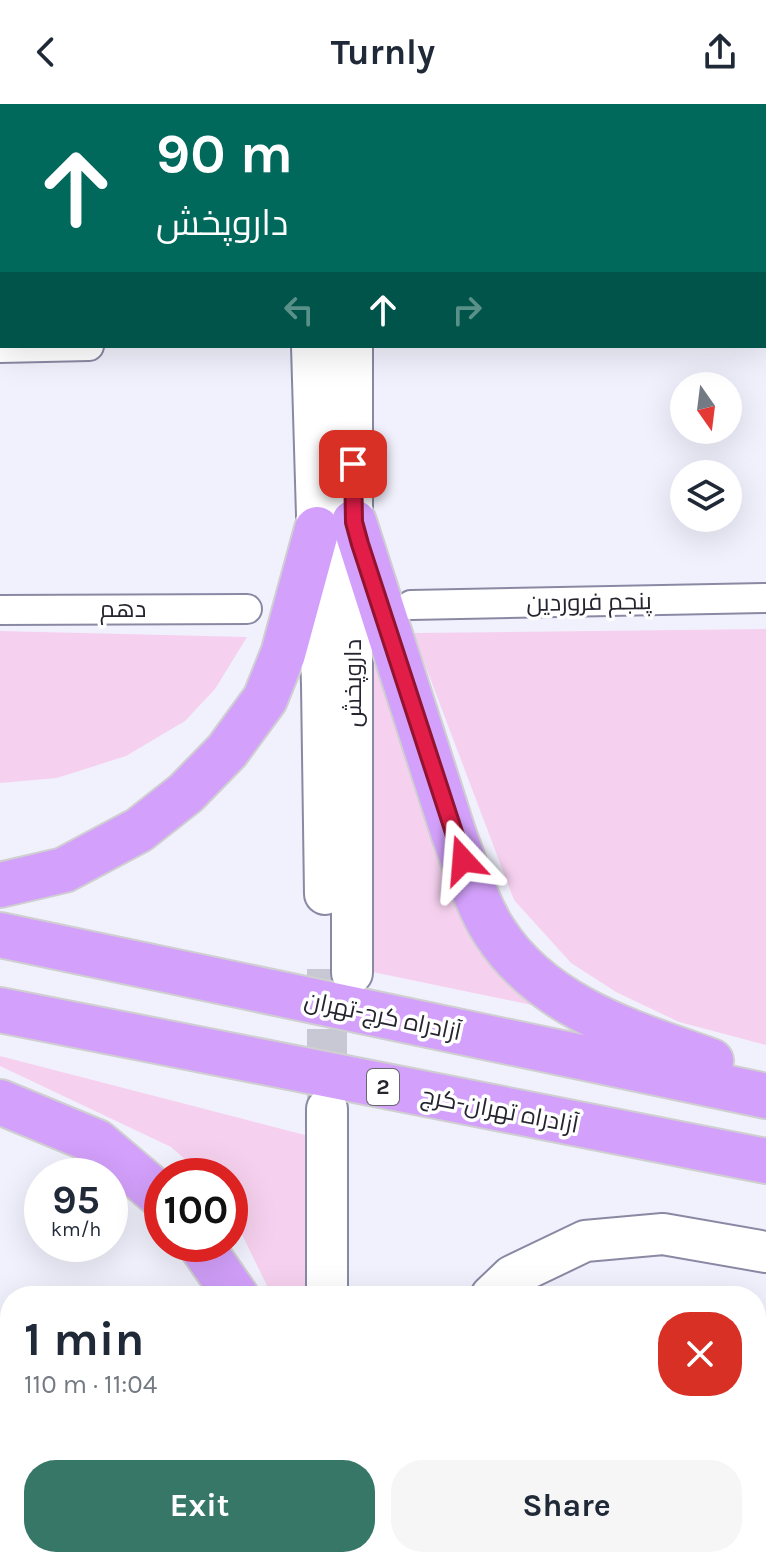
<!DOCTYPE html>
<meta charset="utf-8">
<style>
:root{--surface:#fff;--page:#f6f6f7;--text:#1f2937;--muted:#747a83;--accent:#367767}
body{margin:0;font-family:Karla,Cairo,sans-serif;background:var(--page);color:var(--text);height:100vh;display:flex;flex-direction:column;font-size:30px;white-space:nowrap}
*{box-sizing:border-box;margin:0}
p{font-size:26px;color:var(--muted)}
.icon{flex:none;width:44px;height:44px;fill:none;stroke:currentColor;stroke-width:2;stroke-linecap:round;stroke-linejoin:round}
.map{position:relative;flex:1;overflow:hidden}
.sheet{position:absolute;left:0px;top:1182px;width:766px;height:282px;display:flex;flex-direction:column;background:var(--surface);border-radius:32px 32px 0 0;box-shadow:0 8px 32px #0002}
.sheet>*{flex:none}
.guide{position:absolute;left:0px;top:0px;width:766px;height:244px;box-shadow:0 8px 32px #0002;background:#00695c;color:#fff;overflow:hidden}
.needle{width:52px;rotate:166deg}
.controls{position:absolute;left:670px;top:268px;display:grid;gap:16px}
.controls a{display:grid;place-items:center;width:72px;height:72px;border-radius:50%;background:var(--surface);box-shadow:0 8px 32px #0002;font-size:40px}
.speed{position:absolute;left:24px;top:1054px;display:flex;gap:16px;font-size:40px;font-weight:700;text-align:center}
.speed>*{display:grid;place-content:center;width:104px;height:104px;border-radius:50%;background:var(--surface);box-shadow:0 8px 32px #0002;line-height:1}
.speed small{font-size:20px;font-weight:400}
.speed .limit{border:12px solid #d22;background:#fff;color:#111}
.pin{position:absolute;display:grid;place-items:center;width:68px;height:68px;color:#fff;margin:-34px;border-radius:16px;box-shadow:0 4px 12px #0006}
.me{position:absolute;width:88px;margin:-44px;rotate:341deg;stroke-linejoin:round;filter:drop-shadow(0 0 6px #0008)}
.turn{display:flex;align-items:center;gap:28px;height:168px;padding:0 24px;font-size:36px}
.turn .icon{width:104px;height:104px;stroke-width:2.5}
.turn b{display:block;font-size:56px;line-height:68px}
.lanes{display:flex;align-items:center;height:76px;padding:0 24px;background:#0003;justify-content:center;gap:40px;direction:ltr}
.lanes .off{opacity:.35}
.round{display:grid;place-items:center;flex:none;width:84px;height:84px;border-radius:32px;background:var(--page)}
.headline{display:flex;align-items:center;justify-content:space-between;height:136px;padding:0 24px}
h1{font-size:48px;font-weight:700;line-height:60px}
.button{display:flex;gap:16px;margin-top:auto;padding:16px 24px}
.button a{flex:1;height:92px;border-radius:32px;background:var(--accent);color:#fff;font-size:32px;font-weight:700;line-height:92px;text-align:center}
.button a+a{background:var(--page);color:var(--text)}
header{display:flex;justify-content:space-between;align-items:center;height:104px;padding:0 24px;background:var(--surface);font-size:36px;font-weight:700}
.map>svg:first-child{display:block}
.green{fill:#f6d1ef}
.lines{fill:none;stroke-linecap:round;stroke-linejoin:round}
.secondary-tunnel{stroke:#c8c8d4;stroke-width:40;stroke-dasharray:40 20;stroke-linecap:butt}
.street-casing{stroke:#8a89a4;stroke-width:32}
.secondary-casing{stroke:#8a89a4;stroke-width:44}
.highway-casing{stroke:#cfcfd1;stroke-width:48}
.path{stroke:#8d8d98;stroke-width:5;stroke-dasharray:4 4;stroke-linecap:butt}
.street{stroke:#fff;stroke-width:28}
.secondary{stroke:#fff;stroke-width:40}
.highway{stroke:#d3a0fb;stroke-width:44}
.tram{stroke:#8f8e9a;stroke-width:2}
.rail-casing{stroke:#8f8e9a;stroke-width:9}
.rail{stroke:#fff;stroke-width:6;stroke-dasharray:18;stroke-linecap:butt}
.route-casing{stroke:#92132f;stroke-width:20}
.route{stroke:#e11d48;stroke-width:14}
.labels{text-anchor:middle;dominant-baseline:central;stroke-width:7;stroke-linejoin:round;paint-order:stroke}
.shield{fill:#fff;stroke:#66666d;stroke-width:2}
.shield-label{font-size:22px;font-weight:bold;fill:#25242f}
.street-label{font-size:24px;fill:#25242f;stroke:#fff}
</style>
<header><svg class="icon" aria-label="back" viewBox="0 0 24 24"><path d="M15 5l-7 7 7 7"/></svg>Turnly<svg class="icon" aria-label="share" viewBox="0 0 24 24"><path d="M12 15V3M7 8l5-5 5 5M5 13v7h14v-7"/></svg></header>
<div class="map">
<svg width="766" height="1463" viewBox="0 0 766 1463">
<rect width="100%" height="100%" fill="#f1f1fd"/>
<g class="green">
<polygon points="766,525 766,941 679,918 616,888 571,859 514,796 413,529"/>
<polygon points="0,527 247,533 215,585 185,617 126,652 57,674 0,679"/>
<polygon points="373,559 407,624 483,835 532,901 363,866"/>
<polygon points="0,952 305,1031 308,1192 272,1192 230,1106 230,1072 204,1072 171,1043 0,962"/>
</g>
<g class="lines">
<g class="secondary-tunnel">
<polyline points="327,865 327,1001"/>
<polyline points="329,1454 330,1463"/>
<polyline points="361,1454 362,1463"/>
</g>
<g class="street-casing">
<g id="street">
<polyline points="0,244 89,242"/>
<polyline points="411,501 766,494"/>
<polyline points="0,506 247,505"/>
</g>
</g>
<g class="secondary-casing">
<g id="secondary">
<polyline points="305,0 305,2"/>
<polyline points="350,0 350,2"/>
<polyline points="312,242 322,581 325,790"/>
<polyline points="352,869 352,242"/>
<polyline points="327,1192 327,1005"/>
<polyline points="491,1192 512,1172 585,1137 663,1130 766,1148"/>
<polyline points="396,1463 396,1454"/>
</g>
</g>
<g class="highway-casing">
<g id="highway">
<path d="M 354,418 L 454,731 C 466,763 476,799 494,827 C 542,903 632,929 711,957"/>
<polyline points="0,781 64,766 139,726 186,689 227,647 265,595 283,550 317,425"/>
<polyline points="0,831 766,992"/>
<polyline points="0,906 766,1057"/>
<polyline points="0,998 97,1038 162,1093"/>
<polyline points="200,1140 236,1192"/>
<polyline points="302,1454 302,1463"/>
</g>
</g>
<polyline class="path" points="756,1318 766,1318"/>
<use href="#street" class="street"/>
<use href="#secondary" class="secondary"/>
<use href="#highway" class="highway"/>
<g class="tram">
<polyline points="0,1339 10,1341"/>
<polyline points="0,1404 10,1405"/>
</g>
<g class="rail-casing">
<g id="rail">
<polyline points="0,1361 10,1362"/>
<polyline points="0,1378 10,1379"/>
<polyline points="756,1431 766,1432"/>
<polyline points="756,1453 766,1454"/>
<polyline points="513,1454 636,1463"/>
</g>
</g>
<use href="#rail" class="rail"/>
</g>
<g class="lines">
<g class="route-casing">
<polyline id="route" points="353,360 354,418 360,440 463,756"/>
</g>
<use href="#route" class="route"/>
</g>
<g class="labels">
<rect class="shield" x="367" y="965" width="32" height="36" rx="6"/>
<g class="shield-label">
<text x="383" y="983">2</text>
</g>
<g class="street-label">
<text transform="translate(589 498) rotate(-1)">پنجم فروردین</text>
<text x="123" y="505">دهم</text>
<text transform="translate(353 579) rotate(-90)">داروپخش</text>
<text transform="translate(383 912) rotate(12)">آزادراه کرج-تهران</text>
<text transform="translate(500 1006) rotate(11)">آزادراه تهران-کرج</text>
</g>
</g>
</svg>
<div class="controls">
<a><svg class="needle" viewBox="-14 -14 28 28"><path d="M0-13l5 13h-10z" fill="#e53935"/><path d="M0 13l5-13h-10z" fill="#747a83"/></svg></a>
<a><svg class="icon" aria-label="layers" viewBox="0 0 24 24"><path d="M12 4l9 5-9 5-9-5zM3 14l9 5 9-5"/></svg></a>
</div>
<div class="speed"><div>95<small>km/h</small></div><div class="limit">100</div></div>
<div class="pin" style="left:353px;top:360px;background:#d93025"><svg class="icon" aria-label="arrive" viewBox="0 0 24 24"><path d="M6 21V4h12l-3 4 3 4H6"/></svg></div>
<svg class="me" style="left:463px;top:756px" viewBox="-20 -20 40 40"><path d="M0-17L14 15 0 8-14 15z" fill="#e11d48" stroke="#fff" stroke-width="4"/></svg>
<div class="guide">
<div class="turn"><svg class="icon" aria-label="ahead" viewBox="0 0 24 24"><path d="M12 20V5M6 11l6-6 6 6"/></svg><div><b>90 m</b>داروپخش</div></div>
<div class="lanes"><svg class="icon off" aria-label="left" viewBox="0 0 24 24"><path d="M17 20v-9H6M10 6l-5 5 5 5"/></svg><svg class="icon" aria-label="ahead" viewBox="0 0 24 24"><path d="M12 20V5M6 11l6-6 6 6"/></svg><svg class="icon off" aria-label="right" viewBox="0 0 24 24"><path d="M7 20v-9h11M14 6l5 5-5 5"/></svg></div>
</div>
<section class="sheet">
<div class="headline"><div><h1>1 min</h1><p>110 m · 11:04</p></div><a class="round" style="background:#d93025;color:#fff"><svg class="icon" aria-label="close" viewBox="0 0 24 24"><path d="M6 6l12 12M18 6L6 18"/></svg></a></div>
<div class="button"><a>Exit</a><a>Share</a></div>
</section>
</div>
